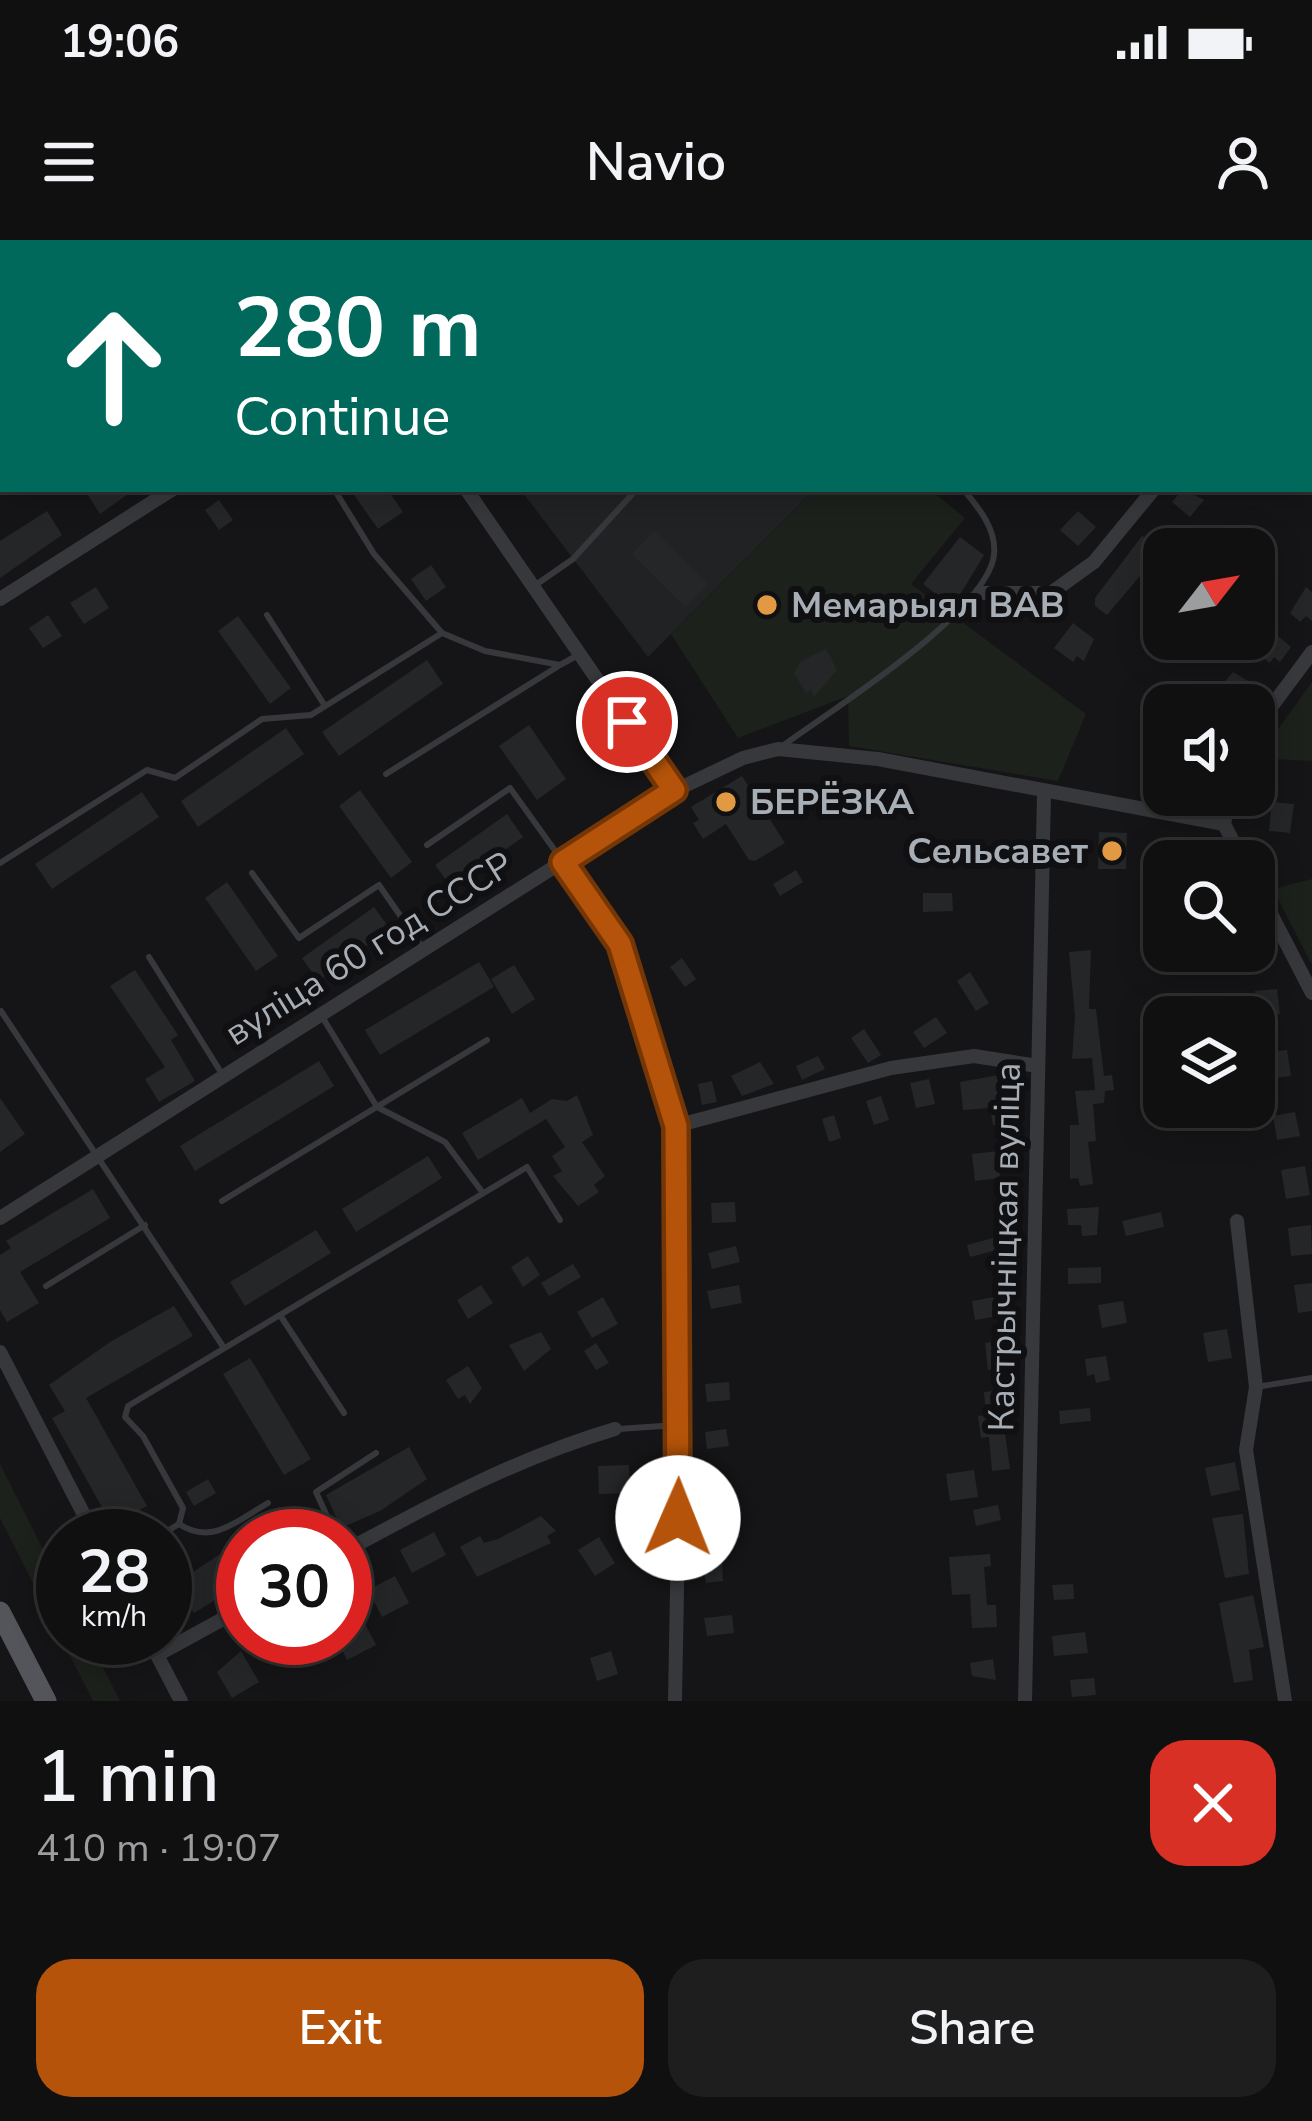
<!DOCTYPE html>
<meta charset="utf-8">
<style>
:root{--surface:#101011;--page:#1e1e1f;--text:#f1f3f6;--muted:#9c9d9f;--line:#303031;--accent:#b45309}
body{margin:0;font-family:"Nunito Sans",sans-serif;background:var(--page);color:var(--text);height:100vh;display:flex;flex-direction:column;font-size:45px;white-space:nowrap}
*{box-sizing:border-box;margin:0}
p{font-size:39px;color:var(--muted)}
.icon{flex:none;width:66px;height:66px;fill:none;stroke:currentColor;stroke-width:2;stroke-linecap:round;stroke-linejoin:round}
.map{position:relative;height:1461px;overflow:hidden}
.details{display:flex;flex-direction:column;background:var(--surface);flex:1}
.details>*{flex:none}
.top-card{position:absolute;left:0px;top:0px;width:1314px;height:252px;box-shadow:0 6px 30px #0003,0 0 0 3px var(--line);background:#00695c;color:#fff;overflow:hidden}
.needle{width:78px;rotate:59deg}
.tools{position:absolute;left:1143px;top:288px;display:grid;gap:24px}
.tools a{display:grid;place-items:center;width:132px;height:132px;border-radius:24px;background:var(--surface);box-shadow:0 6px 30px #0003,0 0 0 3px var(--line);font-size:60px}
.speed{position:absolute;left:36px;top:1269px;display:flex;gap:24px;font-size:60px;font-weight:700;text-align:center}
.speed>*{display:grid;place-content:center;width:156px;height:156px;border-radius:50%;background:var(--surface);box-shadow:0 6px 30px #0003,0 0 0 3px var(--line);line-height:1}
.speed small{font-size:30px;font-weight:400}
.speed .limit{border:18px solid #d22;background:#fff;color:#111}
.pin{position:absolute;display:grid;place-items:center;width:102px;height:102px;color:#fff;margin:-51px;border:6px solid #fff;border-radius:50%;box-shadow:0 3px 12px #0007}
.me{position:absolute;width:132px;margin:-66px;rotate:1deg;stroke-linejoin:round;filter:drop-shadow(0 0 9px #0008)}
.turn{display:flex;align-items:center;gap:42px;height:252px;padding:0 36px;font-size:54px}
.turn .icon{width:156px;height:156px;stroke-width:2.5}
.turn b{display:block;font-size:84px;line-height:102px}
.round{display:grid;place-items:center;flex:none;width:126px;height:126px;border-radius:36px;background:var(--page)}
.overview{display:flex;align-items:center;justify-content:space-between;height:204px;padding:0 36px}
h1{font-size:72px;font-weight:600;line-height:90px}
.cta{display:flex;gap:24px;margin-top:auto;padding:24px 36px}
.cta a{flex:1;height:138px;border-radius:36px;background:var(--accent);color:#fff;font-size:48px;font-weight:600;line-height:138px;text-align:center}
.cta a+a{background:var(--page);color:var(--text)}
.status{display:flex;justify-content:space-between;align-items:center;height:84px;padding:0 60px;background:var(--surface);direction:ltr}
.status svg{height:33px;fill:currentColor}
header{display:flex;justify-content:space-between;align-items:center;height:156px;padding:0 36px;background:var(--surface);font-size:54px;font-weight:600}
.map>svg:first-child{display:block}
.built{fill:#212224}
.green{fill:#1c211c}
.building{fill:#252628}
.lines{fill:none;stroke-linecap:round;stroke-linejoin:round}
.lane{stroke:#37383b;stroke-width:6}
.street{stroke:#37383b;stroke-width:14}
.primary{stroke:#53555a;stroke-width:21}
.route-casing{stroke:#753606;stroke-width:30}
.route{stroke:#b45309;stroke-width:21}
.poi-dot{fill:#e19a43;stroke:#101012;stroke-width:4.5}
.labels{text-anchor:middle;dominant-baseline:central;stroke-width:12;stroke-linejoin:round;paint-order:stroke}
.poi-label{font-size:36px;font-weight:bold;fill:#a8aeb6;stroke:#101012;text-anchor:start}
.street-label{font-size:36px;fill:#a8aeb6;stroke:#101012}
</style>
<div class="status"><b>19:06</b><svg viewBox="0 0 49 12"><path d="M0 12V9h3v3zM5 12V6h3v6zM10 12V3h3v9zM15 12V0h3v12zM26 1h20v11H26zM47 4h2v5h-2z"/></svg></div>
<header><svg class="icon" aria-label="menu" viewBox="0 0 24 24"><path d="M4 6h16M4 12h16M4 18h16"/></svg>Navio<svg class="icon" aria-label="person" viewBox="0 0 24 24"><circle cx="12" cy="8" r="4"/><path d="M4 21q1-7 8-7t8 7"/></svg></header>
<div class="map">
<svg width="1312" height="1461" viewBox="0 0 1312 1461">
<rect width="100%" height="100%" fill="#151517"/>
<g class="built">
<polygon points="422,0 722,0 726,3 421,3"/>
<polygon points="731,0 1012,0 1017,3 735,3"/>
<polygon points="520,249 815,249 648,417"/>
</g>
<g class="green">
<polygon points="815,249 929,249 965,278 911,344 1086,474 1058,541 849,506 848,456 738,498 671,394"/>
<polygon points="1312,442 1312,521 1257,518"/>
<polygon points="1312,639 1312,725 1273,649"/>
<polygon points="0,1224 63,1349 63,1398 88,1398 120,1461 93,1461 0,1278"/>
</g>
<g class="building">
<polygon points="84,249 135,249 100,274"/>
<polygon points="350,249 387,249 403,272 378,289"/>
<polygon points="1183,249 1204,260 1190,277 1172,262"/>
<polygon points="219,260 233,280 219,290 205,270"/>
<polygon points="47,271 62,295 0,338 0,301"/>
<polygon points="1078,271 1096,287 1078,306 1060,290"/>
<polygon points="654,291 708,344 685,367 632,314"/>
<polygon points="1142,296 1162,310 1107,375 1095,366 1095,358"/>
<polygon points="960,297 984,315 958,358 951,353 945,361 923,344"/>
<polygon points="431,325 446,347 426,361 411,339"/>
<polygon points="96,347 109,368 84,384 70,363"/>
<polygon points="1306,347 1312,352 1312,381 1306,376 1300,382 1290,373"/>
<polygon points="48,375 62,396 43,408 29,388"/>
<polygon points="238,376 291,448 270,464 218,391"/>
<polygon points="1073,383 1094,399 1084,421 1077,416 1073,422 1054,408"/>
<polygon points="1272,391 1291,407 1280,422 1274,417 1270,423 1255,411"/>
<polygon points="826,409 837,430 814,457 811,450 806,453 794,433 801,421"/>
<polygon points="427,420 443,444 339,516 322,492"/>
<polygon points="1233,432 1258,447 1243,465 1219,448"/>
<polygon points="529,485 566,539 537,560 499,506"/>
<polygon points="286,488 304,514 198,587 181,561"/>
<polygon points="742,536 785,603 755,621 749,620 726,584 703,599 693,583 699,580 691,567"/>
<polygon points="360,550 412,622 391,638 339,566"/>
<polygon points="142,552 159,577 52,649 35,624"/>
<polygon points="1272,562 1294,564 1290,593 1269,591"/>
<polygon points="507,574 523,597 452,648 435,625"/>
<polygon points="1099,592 1127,593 1126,629 1098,629"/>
<polygon points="796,630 803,642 780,656 773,644"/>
<polygon points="227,642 278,716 256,731 205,658"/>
<polygon points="923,653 952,653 953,671 923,672"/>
<polygon points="374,667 390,689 318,741 302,718"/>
<polygon points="1091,710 1089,769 1096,769 1104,836 1112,835 1114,850 1105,851 1104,863 1093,864 1096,901 1088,902 1093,944 1080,946 1078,938 1070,939 1070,885 1079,885 1075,851 1095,850 1092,818 1072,819 1075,776 1069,712"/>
<polygon points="682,718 696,739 685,747 670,727"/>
<polygon points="479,722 494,747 380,815 365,790"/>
<polygon points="514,725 535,759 512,774 491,739"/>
<polygon points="135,730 178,795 171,800 195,841 159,862 145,839 165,827 110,746"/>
<polygon points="970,732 989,763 976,771 957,741"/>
<polygon points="1277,749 1280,774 1258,777 1255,751"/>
<polygon points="936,777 947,793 924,808 913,792"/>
<polygon points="864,789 881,815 868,823 851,798"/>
<polygon points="1287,810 1291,836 1268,839 1265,813"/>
<polygon points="818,816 825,829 802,840 796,826"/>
<polygon points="319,821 334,846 195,931 180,906"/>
<polygon points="760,822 774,844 742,856 731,836"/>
<polygon points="1010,833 1017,882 993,885 990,868 963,870 960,842"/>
<polygon points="929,839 935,864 916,868 910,843"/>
<polygon points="712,841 717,862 702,865 698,844"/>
<polygon points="577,855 593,895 582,902 605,936 594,945 599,952 578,966 553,936 562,931 552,916 565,907 546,879 478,920 462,893 522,858 530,873 552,859 567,861"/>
<polygon points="881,856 889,880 874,885 866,861"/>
<polygon points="0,858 25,894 0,912"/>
<polygon points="1295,872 1300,896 1277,900 1273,876"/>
<polygon points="834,875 841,898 829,902 822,879"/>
<polygon points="998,911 1000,938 975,941 972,914"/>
<polygon points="428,916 442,938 356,992 342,969"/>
<polygon points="1305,926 1310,955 1286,959 1281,930"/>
<polygon points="93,949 110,978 20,1032 39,1063 7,1082 0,1070 0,1015 11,1008 6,1001"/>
<polygon points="735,962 736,982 712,983 711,963"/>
<polygon points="1099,967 1097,995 1082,996 1081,985 1068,985 1067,969"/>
<polygon points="1161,972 1164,987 1126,996 1122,981"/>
<polygon points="1311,985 1312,1014 1291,1016 1288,988"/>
<polygon points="316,990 331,1013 245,1066 230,1042"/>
<polygon points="993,998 997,1010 970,1017 967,1005"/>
<polygon points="736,1006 740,1022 712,1029 708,1013"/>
<polygon points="528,1016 540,1035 523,1047 511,1027"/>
<polygon points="573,1024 581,1037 549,1056 541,1043"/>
<polygon points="1101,1027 1101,1043 1068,1044 1068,1028"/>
<polygon points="1312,1043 1312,1071 1298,1073 1294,1045"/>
<polygon points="481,1045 493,1063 468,1079 457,1060"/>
<polygon points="739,1045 742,1063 711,1069 707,1051"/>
<polygon points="603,1057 618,1084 592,1098 577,1072"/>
<polygon points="994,1057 995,1065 1008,1063 1010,1074 975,1080 972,1061"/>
<polygon points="1123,1061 1127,1083 1102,1088 1098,1065"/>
<polygon points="174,1066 193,1096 86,1158 147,1266 112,1285 52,1178 65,1171 49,1145 110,1102"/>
<polygon points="1227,1089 1232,1118 1208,1122 1203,1093"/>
<polygon points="541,1092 551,1109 524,1131 509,1105"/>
<polygon points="1005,1101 1009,1127 988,1130 985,1103"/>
<polygon points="596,1103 609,1123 596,1130 584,1111"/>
<polygon points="1106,1116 1110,1140 1096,1143 1094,1134 1087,1136 1085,1119"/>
<polygon points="250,1118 311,1219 284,1235 223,1134"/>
<polygon points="468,1126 482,1148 470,1164 465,1155 458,1159 446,1140"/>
<polygon points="729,1142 730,1160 707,1162 705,1144"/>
<polygon points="1005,1150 1007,1163 1001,1164 1010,1229 992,1231 989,1197 981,1198 978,1176 986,1175 984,1152"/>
<polygon points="1090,1168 1091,1181 1060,1184 1059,1171"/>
<polygon points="726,1189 729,1206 707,1209 705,1192"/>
<polygon points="409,1207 427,1239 380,1271 341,1288 326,1255"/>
<polygon points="1235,1222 1240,1250 1211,1256 1205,1228"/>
<polygon points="629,1225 630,1253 599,1254 598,1226"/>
<polygon points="974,1230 978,1257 950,1261 946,1234"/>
<polygon points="700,1238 720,1238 721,1252 701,1253"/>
<polygon points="208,1239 216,1253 194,1266 186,1252"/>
<polygon points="998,1265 1001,1280 976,1286 973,1270"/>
<polygon points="302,1269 318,1296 253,1296 290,1274"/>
<polygon points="1243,1274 1249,1334 1225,1338 1212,1278"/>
<polygon points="541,1276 556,1291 547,1296 551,1303 477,1337 460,1307 480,1296 484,1303 498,1299"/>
<polygon points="738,1278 740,1298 721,1300 723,1341 706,1343 698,1306 707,1306 705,1281"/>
<polygon points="434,1292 446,1315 412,1333 400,1310"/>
<polygon points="599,1297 615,1323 595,1336 578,1310"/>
<polygon points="243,1299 243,1343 194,1373 183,1355 165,1367 165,1316 175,1310 190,1334"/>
<polygon points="990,1314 991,1326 984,1327 987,1365 996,1365 997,1387 972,1388 970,1354 952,1355 949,1317"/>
<polygon points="395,1336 409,1363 382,1377 368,1350"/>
<polygon points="1073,1344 1074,1359 1054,1360 1052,1345"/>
<polygon points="1253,1355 1264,1407 1249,1410 1253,1440 1234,1443 1219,1363"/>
<polygon points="732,1375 734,1393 707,1396 704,1378"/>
<polygon points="363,1380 376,1405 347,1420 336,1398 345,1398 345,1389"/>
<polygon points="1085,1392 1088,1413 1054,1416 1052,1396"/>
<polygon points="241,1411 259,1442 232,1458 217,1432"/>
<polygon points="611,1411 618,1434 597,1441 590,1418"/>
<polygon points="993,1419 996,1440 972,1436 970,1423"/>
<polygon points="1094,1438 1096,1455 1072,1457 1070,1440"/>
</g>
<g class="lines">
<g class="lane">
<polyline points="157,0 159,3"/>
<polyline points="334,249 374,314 442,393 485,411 560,425 580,414"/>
<polyline points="537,344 573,319 637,249"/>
<polyline points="267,375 325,466"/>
<path d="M 781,507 C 830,471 987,373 994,315 C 997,289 978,267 963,249"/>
<polyline points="386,534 557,427"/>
<polyline points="427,605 510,548 561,619"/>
<polyline points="0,623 147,530 175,538 262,479 311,475 442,393"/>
<polyline points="252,633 299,698 379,645 422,707"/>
<polyline points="149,717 222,834"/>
<polyline points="1,771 224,1108"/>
<polyline points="321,775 377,867 445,902 483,953"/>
<polyline points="222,961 487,800"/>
<polyline points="46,1046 145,985"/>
<polyline points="280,1075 344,1173"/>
<polyline points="1256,1147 1312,1138"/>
<polyline points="618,1189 677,1185"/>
<path d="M 179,1284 C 212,1306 238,1280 268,1263"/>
<polyline points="159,1296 179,1284 183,1268 143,1196 125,1177 128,1166 527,927 560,980"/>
<polyline points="336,1296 316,1252 376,1213"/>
</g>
<g class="street">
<polyline points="293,0 295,3"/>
<polyline points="395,3 397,0"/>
<polyline points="1311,56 1312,55"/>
<polyline points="1311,137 1312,138"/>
<polyline points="466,249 674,551"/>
<polyline points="980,353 1051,353 1094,322 1154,249"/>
<polyline points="0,359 173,249"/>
<polyline points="1254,490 1312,412"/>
<polyline points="1230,555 1224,584 1243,621"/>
<polyline points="563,622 620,704 676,886 680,1184 675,1461"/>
<polyline points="1254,641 1312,753"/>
<polyline points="676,886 891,828 974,816 1038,826"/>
<polyline points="0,978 674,551 743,518 778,509 878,519 1224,584"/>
<polyline points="1237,981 1256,1147 1246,1210 1285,1461"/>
<polyline points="0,1112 95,1296"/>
<path d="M 345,1311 C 434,1263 517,1218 615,1189"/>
<polyline points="148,1398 157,1415 243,1368"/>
<polyline points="157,1415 181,1461"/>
<polyline points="1025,1461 1044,554"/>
</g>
<polyline class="primary" points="0,1372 46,1461"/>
</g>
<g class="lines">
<g class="route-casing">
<polyline id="route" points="627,482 674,550 563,622 620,704 676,886 678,1278"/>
</g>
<use href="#route" class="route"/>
</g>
<g class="poi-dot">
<circle cx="767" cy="365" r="12"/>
<circle cx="726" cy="562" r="12"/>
<circle cx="1112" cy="611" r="12"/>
</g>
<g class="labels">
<g class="poi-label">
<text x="791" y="365">Мемарыял ВАВ</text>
<text x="750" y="562">БЕРЁЗКА</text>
<text x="1088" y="611" text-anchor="end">Сельсавет</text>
</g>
<g class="street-label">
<text transform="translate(369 709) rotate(-32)">вуліца 60 год СССР</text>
<text transform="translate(1005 1007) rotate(-89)">Кастрычніцкая вуліца</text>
</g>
</g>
</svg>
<div class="tools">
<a><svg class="needle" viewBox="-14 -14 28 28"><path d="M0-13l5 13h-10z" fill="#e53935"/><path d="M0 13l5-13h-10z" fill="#9c9d9f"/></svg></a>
<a><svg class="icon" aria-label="sound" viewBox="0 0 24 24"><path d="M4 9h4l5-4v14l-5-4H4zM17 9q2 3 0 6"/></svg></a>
<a><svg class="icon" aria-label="search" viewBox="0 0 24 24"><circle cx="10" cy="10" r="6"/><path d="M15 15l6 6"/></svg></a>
<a><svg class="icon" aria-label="layers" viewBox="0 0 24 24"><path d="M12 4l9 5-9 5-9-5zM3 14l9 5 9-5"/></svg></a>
</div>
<div class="speed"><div>28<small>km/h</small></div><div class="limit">30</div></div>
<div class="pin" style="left:627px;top:482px;background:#d93025"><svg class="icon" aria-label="arrive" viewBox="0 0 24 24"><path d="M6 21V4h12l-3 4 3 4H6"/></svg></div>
<svg class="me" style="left:678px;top:1278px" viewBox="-20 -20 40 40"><circle r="19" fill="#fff"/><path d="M0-13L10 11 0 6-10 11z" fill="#b45309"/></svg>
<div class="top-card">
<div class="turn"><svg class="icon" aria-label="ahead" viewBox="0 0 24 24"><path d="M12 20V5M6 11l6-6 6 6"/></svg><div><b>280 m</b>Continue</div></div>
</div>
</div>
<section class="details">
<div class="overview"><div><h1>1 min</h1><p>410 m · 19:07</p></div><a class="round" style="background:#d93025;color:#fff"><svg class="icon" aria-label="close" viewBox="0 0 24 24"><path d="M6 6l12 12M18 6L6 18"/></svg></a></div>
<div class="cta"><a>Exit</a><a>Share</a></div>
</section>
